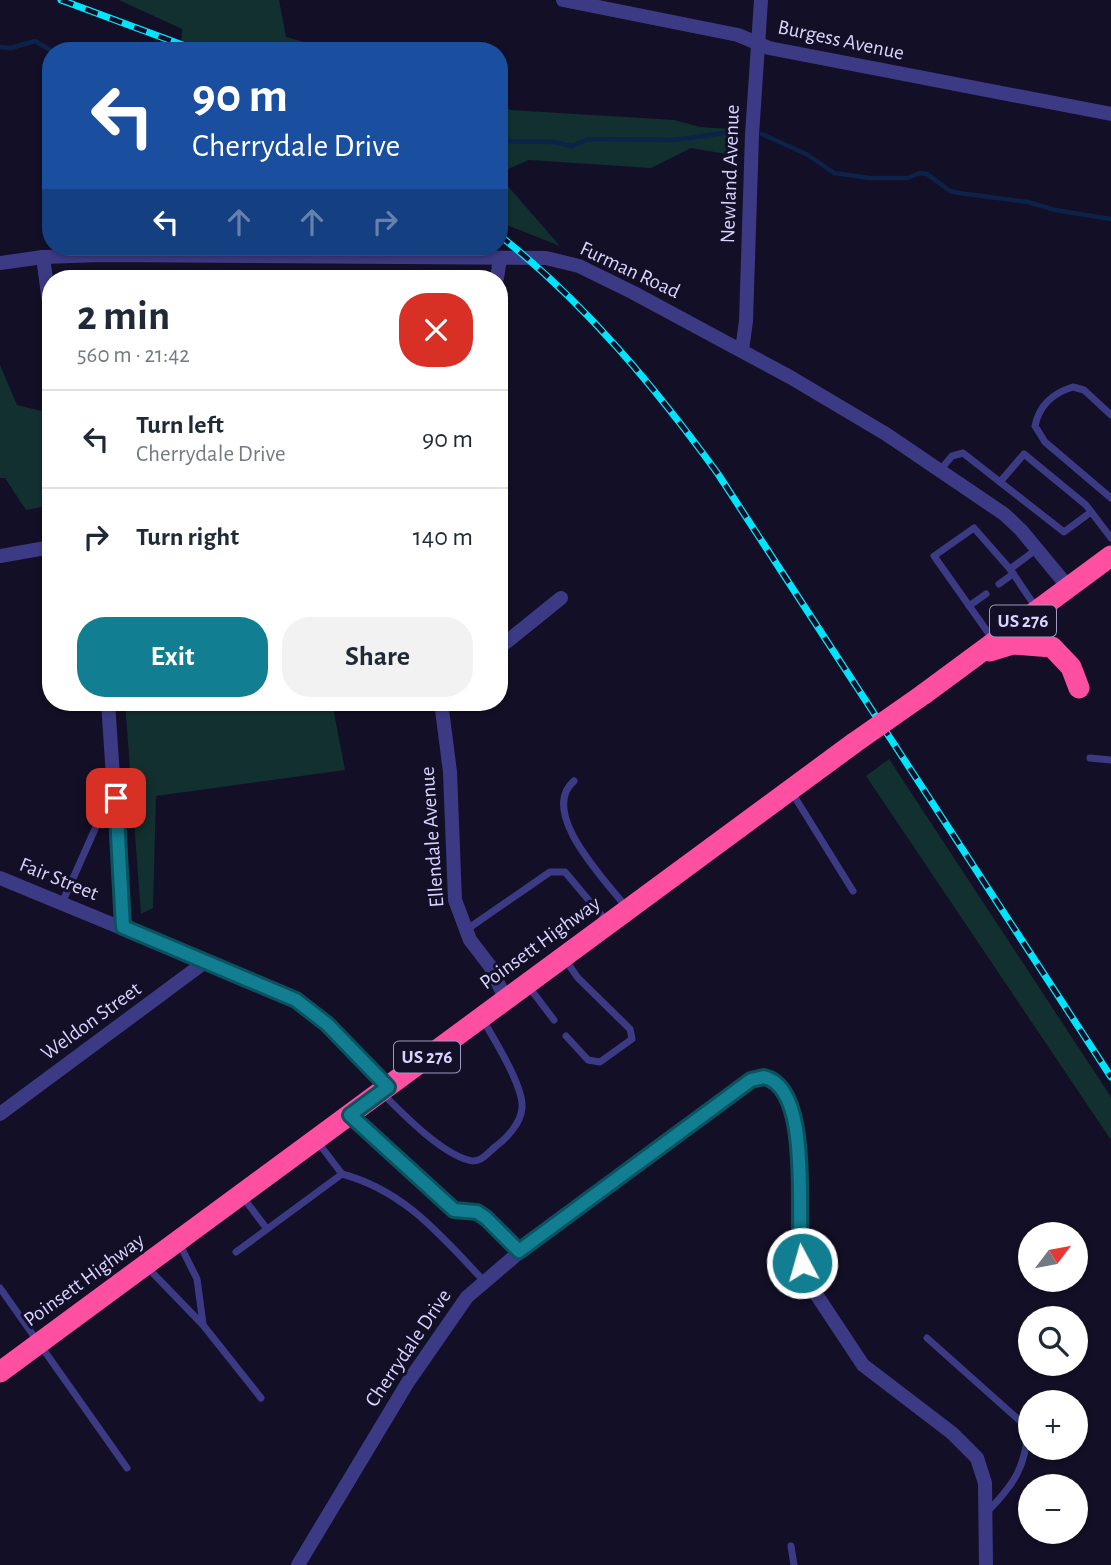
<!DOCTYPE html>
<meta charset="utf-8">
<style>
:root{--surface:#fff;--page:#f2f2f3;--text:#1f2937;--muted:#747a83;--line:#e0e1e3;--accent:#117e91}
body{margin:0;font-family:"Alegreya Sans",sans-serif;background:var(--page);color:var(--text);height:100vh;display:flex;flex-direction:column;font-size:26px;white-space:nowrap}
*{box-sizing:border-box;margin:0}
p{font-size:23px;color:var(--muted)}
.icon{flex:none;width:38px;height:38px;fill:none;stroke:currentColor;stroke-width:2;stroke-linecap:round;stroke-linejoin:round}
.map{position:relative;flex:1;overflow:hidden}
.drawer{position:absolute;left:42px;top:270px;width:466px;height:441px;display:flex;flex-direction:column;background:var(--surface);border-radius:28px;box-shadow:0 2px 5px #0004}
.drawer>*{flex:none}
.guide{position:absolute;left:42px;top:42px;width:466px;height:214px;border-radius:28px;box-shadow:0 2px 5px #0004;background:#1a4fa0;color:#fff;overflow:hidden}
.needle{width:46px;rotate:58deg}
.fabs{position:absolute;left:1018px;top:1222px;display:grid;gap:14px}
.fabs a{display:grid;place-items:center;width:70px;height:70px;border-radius:50%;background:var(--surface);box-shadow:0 2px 5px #0004;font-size:35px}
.pin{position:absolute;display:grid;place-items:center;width:60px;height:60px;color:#fff;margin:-30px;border-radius:14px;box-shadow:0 4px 10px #0006}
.me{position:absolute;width:77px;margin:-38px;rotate:354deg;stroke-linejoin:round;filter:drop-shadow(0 0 5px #0008)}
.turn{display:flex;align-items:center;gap:24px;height:147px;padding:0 35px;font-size:32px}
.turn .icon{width:91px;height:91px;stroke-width:2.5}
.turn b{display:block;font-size:49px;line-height:60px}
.lanes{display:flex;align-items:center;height:66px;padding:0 35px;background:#0003;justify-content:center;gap:35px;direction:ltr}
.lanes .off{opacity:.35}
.round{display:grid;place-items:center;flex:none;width:74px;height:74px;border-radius:28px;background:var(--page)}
.headline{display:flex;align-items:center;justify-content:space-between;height:119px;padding:0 35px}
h1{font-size:42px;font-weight:700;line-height:52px}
.primary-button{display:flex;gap:14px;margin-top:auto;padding:14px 35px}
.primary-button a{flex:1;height:80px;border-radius:28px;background:var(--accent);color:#fff;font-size:28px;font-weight:700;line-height:80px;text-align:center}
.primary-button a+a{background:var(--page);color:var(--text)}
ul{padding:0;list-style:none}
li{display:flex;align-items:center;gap:21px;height:98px;padding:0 35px;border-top:2px solid var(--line)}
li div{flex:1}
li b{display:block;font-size:26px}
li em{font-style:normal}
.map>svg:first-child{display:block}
.green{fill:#12302f}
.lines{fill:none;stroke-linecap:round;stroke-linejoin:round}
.stream{stroke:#0c2248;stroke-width:4.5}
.lane{stroke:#3d3a85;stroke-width:7}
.street{stroke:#3d3a85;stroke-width:14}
.highway{stroke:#ff4fa3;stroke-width:21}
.rail-casing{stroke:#00e5ff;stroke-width:7}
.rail{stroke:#130f26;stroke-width:4.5;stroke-dasharray:13;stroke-linecap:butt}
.highway-bridge{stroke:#ff4fa3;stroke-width:21}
.route-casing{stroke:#0b525e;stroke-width:18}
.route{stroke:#117e91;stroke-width:12}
.labels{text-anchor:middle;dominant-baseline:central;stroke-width:6;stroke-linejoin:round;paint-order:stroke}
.shield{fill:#130f26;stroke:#9e99be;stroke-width:2}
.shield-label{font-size:19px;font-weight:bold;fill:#d9d4ff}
.street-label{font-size:21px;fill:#d9d4ff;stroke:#130f26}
</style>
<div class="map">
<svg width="1111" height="1565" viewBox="0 0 1111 1565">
<rect width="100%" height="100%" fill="#130f26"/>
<g class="green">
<polygon points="119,0 279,0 286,37 337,51 181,51 182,29"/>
<polygon points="499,105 511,110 674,120 700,127 732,129 732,155 691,148 651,168 529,160 499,173"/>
<polygon points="499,176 560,246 499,222"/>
<polygon points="0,365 17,405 46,412 51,441 51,505 26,510 5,478 0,478"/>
<polygon points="125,702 332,702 345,770 156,796 153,908 141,914"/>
<polygon points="889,759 1111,1097 1111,1140 866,776"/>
</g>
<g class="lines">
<g class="stream">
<polyline points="0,47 11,48 35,41 52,51"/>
<polyline points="762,134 808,155 834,173 870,178 908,178 919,173 927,174 950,191 959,193 1028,202 1055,210 1111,219"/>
<polyline points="499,141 554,142 572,146 589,139 675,140 737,131"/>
</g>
<g class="lane">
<path d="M 1111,415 L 1084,390 L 1073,387 C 1053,393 1039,406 1035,426 L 1045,442 L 1111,498"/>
<polyline points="941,469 952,456 963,453 1000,482 1024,454 1086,505 1111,538"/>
<polyline points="1000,482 1064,532 1091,512"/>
<polyline points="1010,569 1037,609"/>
<polyline points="999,584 1013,574"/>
<polyline points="969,606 986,594"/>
<polyline points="994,641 934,556 974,528 1010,569 1037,549"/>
<polyline points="1090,758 1111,760"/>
<path d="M 574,781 C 538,812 605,880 626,907"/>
<polyline points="791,791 853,891"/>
<polyline points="62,903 99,820 113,801"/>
<polyline points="466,930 550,872 565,872 608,923"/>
<polyline points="564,958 578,978 630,1029 632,1039 600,1062 588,1060 566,1036"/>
<polyline points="529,987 554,1020"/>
<path d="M 383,1094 C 404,1115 440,1152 468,1160 C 480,1164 487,1154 495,1147 C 507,1138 521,1123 522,1108 C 524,1087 494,1039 483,1020"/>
<polyline points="352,1116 454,1210 477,1212 487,1218 519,1251"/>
<polyline points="317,1141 342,1174"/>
<polyline points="242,1196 267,1229"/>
<polyline points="179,1243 197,1279 203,1324"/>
<path d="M 236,1252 L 342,1174 C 405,1191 440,1235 484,1281"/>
<polyline points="146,1266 203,1325 261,1398"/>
<polyline points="0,1288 127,1468"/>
<path d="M 927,1338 L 1028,1428 C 1026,1467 1014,1484 988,1511"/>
<polyline points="791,1546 794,1565"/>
</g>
<g class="street">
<polyline points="563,0 738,35 769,48 1111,114"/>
<polyline points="43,257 51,317"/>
<polyline points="0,263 43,257 101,255 546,258 579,266 632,292 790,377 886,434 1004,514 1021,530 1069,588"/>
<polyline points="497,278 500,259"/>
<polyline points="742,350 746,321 752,135 761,0"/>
<polyline points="0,556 51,547"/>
<polyline points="499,648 561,598"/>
<polyline points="108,702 123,927"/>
<polyline points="441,702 450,772 455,900 470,940 490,966 505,998"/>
<polyline points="0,878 296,1000 327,1025 388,1087"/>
<polyline points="0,1114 205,962"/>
<polyline points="298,1565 408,1382 467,1297 529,1244 751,1080 764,1077 781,1087 793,1116 799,1157 798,1239 810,1285 863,1365 952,1433 977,1458 985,1483 986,1565"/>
</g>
<g class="highway">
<polyline points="990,651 1013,644 1052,647 1071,667 1079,688"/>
<polyline points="924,694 1111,556"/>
<polyline points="0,1372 854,743"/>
</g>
<g class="rail-casing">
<g id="rail">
<polyline points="61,0 199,51"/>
<path d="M 499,235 C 584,302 655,387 718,474 L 1111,1077"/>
</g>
</g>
<use href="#rail" class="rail"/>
<polyline class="highway-bridge" points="854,743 924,694"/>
</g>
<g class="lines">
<g class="route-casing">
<path id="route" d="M 116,798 L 123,927 L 296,1000 L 327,1024 L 388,1087 L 350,1115 L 454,1210 L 477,1212 L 486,1218 L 519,1251 L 751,1080 L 764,1077 C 814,1088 795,1223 802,1263"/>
</g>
<use href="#route" class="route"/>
</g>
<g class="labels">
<g class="shield">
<rect x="990" y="605.5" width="66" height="31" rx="5"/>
<rect x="394" y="1041.5" width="66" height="31" rx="5"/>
</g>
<g class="shield-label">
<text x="1023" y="621">US 276</text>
<text x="427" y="1057">US 276</text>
</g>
<g class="street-label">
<text transform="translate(841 40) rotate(12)">Burgess Avenue</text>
<text transform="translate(730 174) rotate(-88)">Newland Avenue</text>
<text transform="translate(630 270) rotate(25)">Furman Road</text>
<text transform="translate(432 837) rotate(-94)">Ellendale Avenue</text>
<text transform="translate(59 879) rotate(22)">Fair Street</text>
<text transform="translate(540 943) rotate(-36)">Poinsett Highway</text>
<text transform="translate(91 1021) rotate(-36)">Weldon Street</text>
<text transform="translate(84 1280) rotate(-36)">Poinsett Highway</text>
<text transform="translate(408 1348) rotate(-56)">Cherrydale Drive</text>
</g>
</g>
</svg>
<div class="fabs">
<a><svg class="needle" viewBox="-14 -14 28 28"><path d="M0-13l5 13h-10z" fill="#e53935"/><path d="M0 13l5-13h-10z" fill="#747a83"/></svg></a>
<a><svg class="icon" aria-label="search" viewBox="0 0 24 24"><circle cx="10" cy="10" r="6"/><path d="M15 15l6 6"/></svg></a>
<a>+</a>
<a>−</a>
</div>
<div class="pin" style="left:116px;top:798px;background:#d93025"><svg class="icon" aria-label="arrive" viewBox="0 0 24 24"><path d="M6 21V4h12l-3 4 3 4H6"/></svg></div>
<svg class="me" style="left:802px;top:1263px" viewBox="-20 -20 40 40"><circle r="17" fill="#117e91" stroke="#fff" stroke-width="3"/><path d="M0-11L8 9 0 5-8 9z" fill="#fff"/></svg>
<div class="guide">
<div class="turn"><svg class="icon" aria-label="left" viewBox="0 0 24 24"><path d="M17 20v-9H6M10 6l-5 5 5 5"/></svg><div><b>90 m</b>Cherrydale Drive</div></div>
<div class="lanes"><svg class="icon" aria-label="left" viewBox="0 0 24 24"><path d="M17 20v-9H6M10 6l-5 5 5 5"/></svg><svg class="icon off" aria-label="ahead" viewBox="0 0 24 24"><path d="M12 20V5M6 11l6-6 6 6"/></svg><svg class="icon off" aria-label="ahead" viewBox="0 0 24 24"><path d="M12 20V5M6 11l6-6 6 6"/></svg><svg class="icon off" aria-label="right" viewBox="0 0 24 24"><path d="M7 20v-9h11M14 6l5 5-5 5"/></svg></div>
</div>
<section class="drawer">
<div class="headline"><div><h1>2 min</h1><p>560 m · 21:42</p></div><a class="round" style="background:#d93025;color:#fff"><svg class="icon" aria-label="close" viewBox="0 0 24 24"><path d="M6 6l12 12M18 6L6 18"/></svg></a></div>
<ul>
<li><svg class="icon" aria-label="left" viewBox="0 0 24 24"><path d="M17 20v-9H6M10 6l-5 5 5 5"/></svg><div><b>Turn left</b><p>Cherrydale Drive</p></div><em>90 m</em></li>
<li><svg class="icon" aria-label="right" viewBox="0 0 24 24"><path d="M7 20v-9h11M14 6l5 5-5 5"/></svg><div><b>Turn right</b></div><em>140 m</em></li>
</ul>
<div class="primary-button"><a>Exit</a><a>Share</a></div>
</section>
</div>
